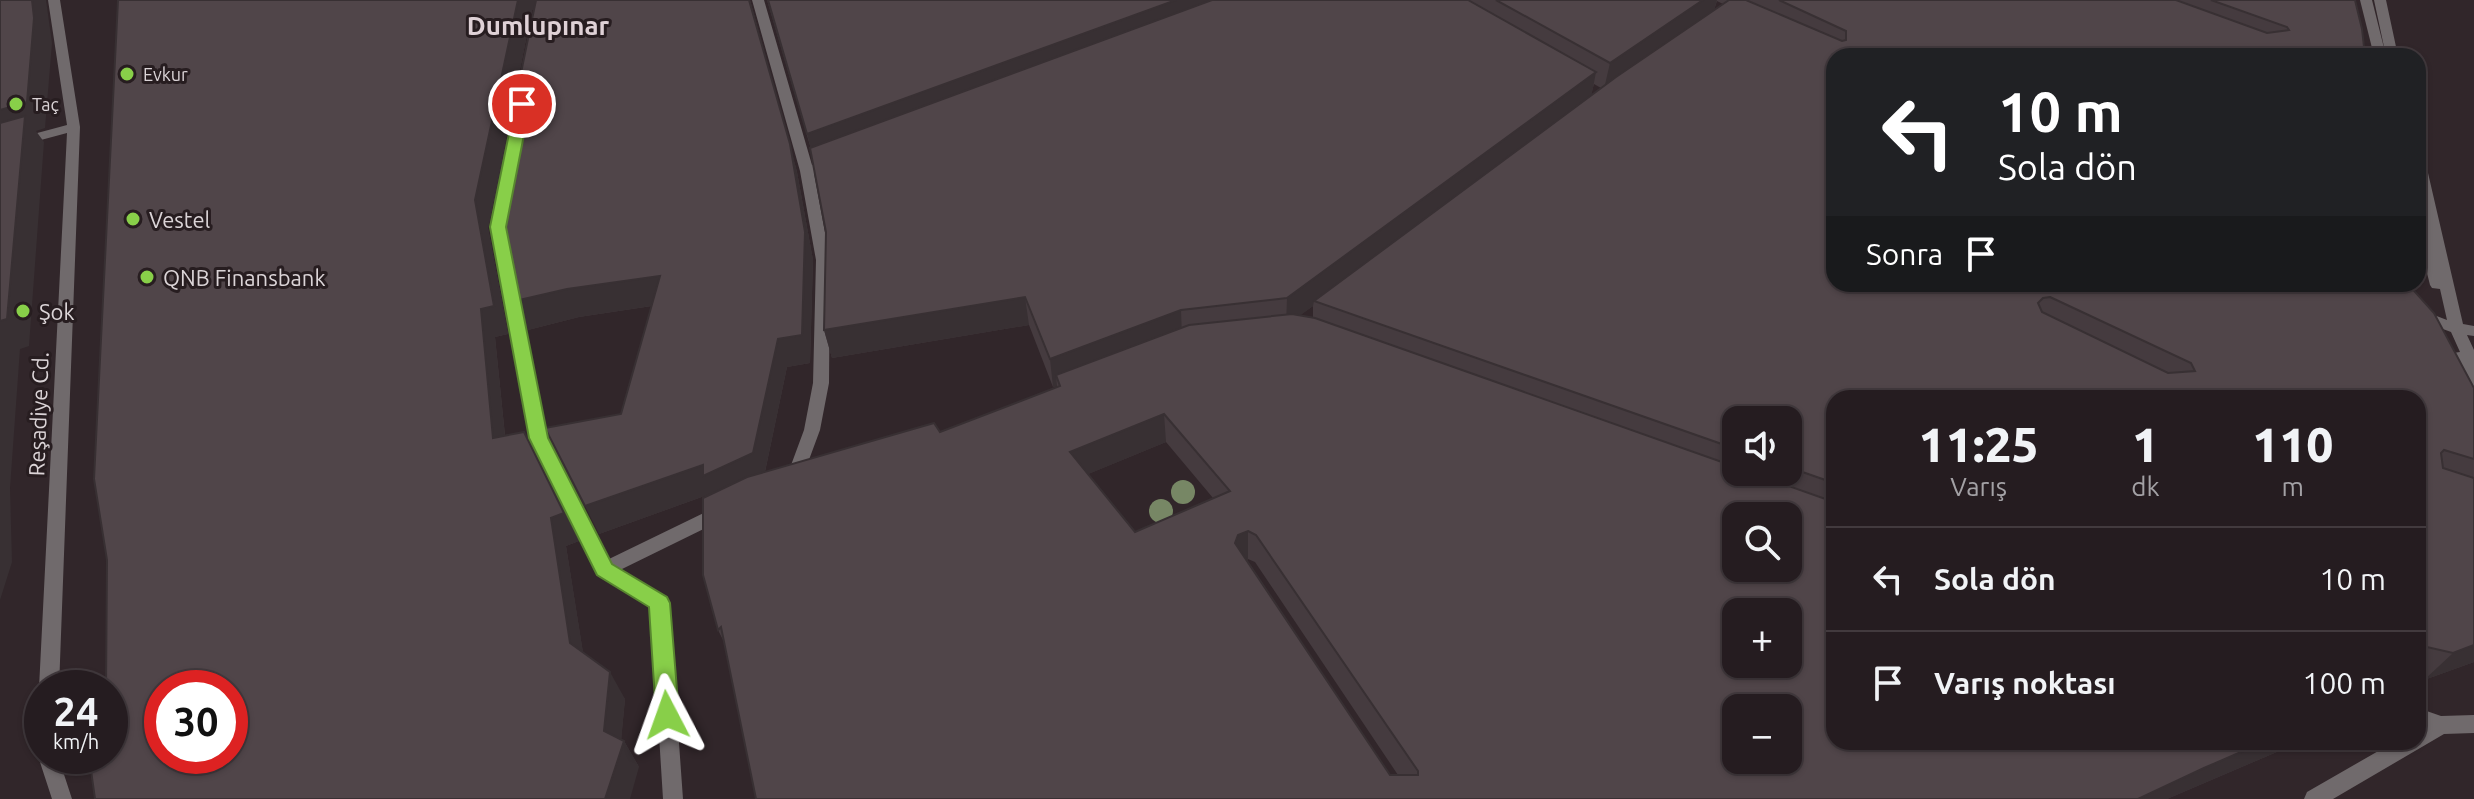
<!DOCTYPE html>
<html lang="tr">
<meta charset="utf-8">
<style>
:root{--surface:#251c20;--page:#2d2529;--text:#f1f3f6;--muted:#a3a1a5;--line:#423a3e}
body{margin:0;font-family:Ubuntu,sans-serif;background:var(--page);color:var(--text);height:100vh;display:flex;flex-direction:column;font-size:30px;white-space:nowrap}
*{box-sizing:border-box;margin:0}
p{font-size:26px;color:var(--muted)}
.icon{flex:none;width:44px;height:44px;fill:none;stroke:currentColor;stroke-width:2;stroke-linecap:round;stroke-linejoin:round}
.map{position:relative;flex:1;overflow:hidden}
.drawer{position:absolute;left:1826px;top:390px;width:600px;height:360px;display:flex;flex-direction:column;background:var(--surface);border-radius:24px;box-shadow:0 2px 6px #0004,0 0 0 2px var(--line)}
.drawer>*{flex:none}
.guide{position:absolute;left:1826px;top:48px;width:600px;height:244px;border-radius:24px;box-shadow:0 2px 6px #0004,0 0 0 2px var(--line);background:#202124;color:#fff;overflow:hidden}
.tools{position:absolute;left:1722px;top:406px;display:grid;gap:16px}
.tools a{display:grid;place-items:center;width:80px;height:80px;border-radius:16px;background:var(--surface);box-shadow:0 2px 6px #0004,0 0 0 2px var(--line);font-size:40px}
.speed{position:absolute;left:24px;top:670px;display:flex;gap:16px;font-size:40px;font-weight:700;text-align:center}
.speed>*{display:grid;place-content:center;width:104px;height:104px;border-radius:50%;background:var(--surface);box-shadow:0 2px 6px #0004,0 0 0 2px var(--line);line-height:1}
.speed small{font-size:20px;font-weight:400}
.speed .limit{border:12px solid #d22;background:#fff;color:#111}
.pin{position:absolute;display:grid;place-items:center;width:68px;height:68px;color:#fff;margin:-34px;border:4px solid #fff;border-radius:50%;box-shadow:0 2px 8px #0007}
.me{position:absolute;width:88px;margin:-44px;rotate:356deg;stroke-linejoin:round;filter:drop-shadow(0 0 6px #0008)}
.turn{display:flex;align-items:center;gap:28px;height:168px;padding:0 40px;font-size:36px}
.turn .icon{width:104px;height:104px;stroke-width:2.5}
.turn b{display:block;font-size:56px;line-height:68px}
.then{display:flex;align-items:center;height:76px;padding:0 40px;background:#0003;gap:16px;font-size:30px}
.eta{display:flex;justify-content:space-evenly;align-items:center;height:136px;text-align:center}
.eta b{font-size:48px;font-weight:800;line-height:56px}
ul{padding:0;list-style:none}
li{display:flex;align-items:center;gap:24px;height:104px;padding:0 40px;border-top:2px solid var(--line)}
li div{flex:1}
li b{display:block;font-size:30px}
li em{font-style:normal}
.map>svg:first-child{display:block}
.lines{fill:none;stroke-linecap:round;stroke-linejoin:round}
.street{fill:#706a6c;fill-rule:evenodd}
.tree{fill:#778765}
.wall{fill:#453b3f;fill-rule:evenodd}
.shaded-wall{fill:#383033}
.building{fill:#504549;stroke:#383033;stroke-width:2;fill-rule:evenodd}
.route{fill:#88cf49;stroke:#58872f;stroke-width:2}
.poi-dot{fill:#88cf49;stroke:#271d20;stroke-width:3}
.labels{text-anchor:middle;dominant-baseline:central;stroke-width:6;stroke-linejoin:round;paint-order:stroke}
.far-poi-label{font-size:18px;fill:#dbd4d7;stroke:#271d20;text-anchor:start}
.poi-label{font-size:22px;fill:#dbd4d7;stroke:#271d20;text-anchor:start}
.street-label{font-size:22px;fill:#dbd4d7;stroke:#271d20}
.far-district-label{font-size:26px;font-weight:bold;fill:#dfd1d6;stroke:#271d20}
</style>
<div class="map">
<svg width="2474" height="799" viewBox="0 0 2474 799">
<rect width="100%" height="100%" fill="#31262a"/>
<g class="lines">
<g class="street">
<polygon points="48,0 60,0 80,127 59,688 42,688 42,694 39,688 67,133 0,151 0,143 67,125"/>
<polygon points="752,0 764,0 812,165 833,157 840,161 814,173 830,260 829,383 820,430 803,476 801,480 789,480 787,476 804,430 813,383 816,260 800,171"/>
<polygon points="2360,0 2372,0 2386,56 2374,0 2386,0 2398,56 2374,56"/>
<polygon points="2418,156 2425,160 2463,324 2474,326 2474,336 2467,335 2474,350 2474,393 2468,391 2450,357 2453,353 2460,352 2451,332 2416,319 2413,315 2421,310 2447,320 2440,289 2432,288 2430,285 2418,237 2418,205 2422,206 2418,190"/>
<polygon points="503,196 510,200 505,227 547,438 609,559 714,508 726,508 729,513 726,518 620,570 666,598 669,603 683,799 663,799 651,607 599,574 531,438 491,227 496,200"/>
<polygon points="2418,708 2441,716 2474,715 2474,733 2444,734 2333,799 2304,799 2307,792 2394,742 2418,742 2418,728 2420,726 2418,726"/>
<polygon points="42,749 42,756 58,756 72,799 52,799 38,756"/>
</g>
</g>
<g class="tree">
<circle cx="1183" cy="492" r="12"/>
<circle cx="1161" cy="511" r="12"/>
</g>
<path class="wall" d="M 118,0 L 750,0 L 797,172 L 813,260 L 810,363 L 787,367 L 765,472 L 940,432 L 1058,387 L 1057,386 L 1053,387 L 1029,325 L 832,358 L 824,330 L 826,232 L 811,149 L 767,0 L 2355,0 L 2362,29 L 1834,56 L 2408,284 L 2474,388 L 2474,662 L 2424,680 L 2418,678 L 2418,398 L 1834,398 L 1834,742 L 2300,742 L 2167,799 L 756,799 L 725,644 L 718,630 L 710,494 L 599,534 L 621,414 L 652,306 L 579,317 L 528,330 L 534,9 L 532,10 L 488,228 L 508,334 L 495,337 L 505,435 L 524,432 L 579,541 L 566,546 L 583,653 L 625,699 L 621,740 L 624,741 L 639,767 L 110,756 ZM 1717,1 L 1723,4 L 1714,10 ZM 1594,84 L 1601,88 L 1591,95 ZM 1313,306 L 1313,318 L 1300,315 ZM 1736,420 L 1788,420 L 1788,472 L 1736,472 ZM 1166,442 L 1213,498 L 1135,532 L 1088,474 ZM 1248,559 L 1255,562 L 1398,775 L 1390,775 L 1247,560 Z"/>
<g class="shaded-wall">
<polygon points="32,0 46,0 52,43 45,128 36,131 44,142 29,346 20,349 10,488 12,562 0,600 0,110"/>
<polygon points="518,0 555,0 532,10 488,228 508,334 495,337 508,466 493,438 481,309 475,200"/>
<polygon points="1176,0 1246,0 814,161 807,134"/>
<polygon points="1703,0 1717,0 1713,14 1604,89 1610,63"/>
<polygon points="1596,72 1591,98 1314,301 1313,306 1286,326 1287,298"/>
<polygon points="790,144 797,172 813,260 810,363 787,367 763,481 710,494 599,534 585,506 778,339"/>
<polygon points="660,276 671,303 579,317 528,330 515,301 567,289"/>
<polygon points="1025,297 1029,325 832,358 824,330"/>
<polygon points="1181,310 1182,338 1056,375 1057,386 1053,387 1050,359"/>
<polygon points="1164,414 1166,442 1074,480 1070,452"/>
<polygon points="524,432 579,541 566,546 586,671 570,643"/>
<polygon points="1248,531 1248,559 1238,562 1235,543 1238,535"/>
<polygon points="2474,645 2474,662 2424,680 2453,653"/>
<polygon points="610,672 625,699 620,753 624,741 639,767 630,799 605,799 604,731"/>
<polygon points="2264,742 2300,742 2167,799 2138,799 2204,768"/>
</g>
<g class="building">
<polygon points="0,0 32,0 34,18 27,102 0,110"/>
<path d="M 118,0 L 518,0 L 475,200 L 494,306 L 481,309 L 493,438 L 524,432 L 564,513 L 551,518 L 570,643 L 610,672 L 604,731 L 624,741 L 605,799 L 95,799 L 89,756 L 110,756 L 110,688 L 106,688 L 107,560 L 94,479 ZM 162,688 L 230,688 L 230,756 L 162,756 Z"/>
<polygon points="536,0 749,0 790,144 805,232 802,335 778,339 753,453 703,476 703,465 585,506 545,428 621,414 660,276 567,289 515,301 495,199"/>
<polygon points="768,0 1176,0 807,134"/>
<polygon points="1212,0 1468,0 1596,72 1287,298 1181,310 1050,359 1025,297 824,330 826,232 810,148"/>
<polygon points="1496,0 1703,0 1610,63"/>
<path d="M 1729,0 L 1746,0 L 1842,41 L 1846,40 L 1846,31 L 1779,0 L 2176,0 L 2267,33 L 2289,30 L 2287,27 L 2211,0 L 2355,0 L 2362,29 L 2365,56 L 1834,56 L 1834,284 L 2408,284 L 2434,313 L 2474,388 L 2474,459 L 2444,450 L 2441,453 L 2443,468 L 2474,478 L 2474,645 L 2453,653 L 2418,645 L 2418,398 L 1834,398 L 1834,483 L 1788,467 L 1788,420 L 1736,420 L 1736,449 L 1314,301 L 1616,77 ZM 2050,297 L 2191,363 L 2195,371 L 2168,373 L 2042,312 L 2038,303 L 2043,298 Z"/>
<polygon points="25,116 7,319 0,321 0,123"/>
<path d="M 1292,314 L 1315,318 L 1736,467 L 1736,472 L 1749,472 L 1834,502 L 1834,742 L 2264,742 L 2204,768 L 2138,799 L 756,799 L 721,627 L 718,630 L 703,575 L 703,498 L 747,477 L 934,423 L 940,432 L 1060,386 L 1056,375 L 1189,325 ZM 1164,414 L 1230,491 L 1135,532 L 1070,452 ZM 1736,516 L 1788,516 L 1788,568 L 1736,568 ZM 1248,531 L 1256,535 L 1418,771 L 1418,775 L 1390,775 L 1235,543 L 1238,535 ZM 1736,612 L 1788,612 L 1788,664 L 1736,664 ZM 1736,708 L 1788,708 L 1788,760 L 1736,760 Z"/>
</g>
<polygon class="route" points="522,100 530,104 506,227 548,438 612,564 667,597 670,603 679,715 675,722 667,725 659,722 656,715 649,607 597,575 529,438 490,227 515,104"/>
<g class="poi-dot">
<circle cx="127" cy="74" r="8"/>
<circle cx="16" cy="104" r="8"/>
<circle cx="133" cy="219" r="8"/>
<circle cx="147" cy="277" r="8"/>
<circle cx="23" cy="311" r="8"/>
</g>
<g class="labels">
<g class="far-poi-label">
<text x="143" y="74">Evkur</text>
<text x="32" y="104">Taç</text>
</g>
<g class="poi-label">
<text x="149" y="219">Vestel</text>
<text x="163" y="277">QNB Finansbank</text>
<text x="39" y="311">Şok</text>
</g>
<g class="street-label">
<text transform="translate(38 414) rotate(-88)">Reşadiye Cd.</text>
</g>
<g class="far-district-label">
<text x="538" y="25">Dumlupınar</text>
</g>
</g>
</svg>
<div class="tools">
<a><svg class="icon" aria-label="sound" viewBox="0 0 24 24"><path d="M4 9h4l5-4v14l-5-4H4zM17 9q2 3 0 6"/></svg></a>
<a><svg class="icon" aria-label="search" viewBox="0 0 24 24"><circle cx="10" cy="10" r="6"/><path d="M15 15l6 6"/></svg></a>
<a>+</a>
<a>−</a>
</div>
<div class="speed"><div>24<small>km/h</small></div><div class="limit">30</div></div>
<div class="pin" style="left:522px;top:104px;background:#d93025"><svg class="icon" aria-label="arrive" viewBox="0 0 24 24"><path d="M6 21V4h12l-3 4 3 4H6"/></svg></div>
<svg class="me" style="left:667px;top:715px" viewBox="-20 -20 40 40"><path d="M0-17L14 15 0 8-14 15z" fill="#88cf49" stroke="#fff" stroke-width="4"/></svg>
<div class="guide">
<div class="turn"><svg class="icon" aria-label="left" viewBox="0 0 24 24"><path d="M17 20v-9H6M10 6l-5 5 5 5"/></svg><div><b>10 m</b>Sola dön</div></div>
<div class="then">Sonra<svg class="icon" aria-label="arrive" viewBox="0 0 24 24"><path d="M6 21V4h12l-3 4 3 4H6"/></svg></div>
</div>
<section class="drawer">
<div class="eta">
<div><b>11:25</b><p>Varış</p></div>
<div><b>1</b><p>dk</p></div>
<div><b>110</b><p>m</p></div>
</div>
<ul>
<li><svg class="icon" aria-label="left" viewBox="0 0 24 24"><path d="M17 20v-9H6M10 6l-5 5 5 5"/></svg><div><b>Sola dön</b></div><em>10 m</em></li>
<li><svg class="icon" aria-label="arrive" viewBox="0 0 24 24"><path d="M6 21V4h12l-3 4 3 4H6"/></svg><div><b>Varış noktası</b></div><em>100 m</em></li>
</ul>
</section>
</div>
